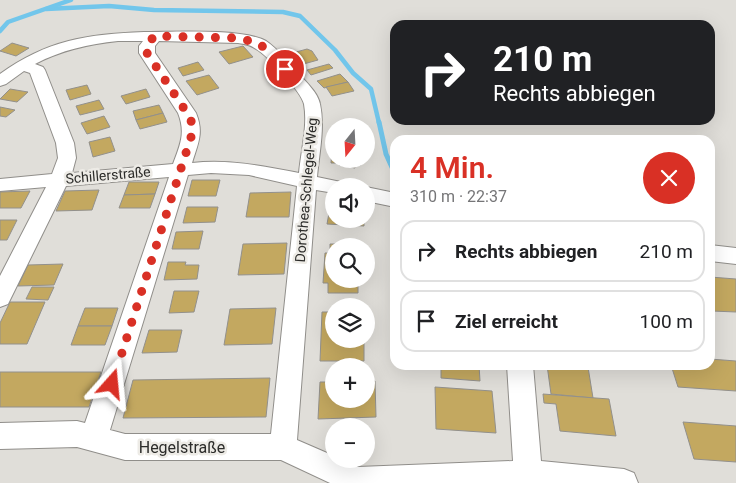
<!DOCTYPE html>
<html lang="de">
<meta charset="utf-8">
<style>
:root{--surface:#fff;--page:#f6f6f6;--text:#202124;--muted:#757577;--line:#e0e0e0;--accent:#d93025}
body{margin:0;font-family:Roboto,sans-serif;background:var(--page);color:var(--text);height:100vh;display:flex;flex-direction:column;font-size:19px;white-space:nowrap}
*{box-sizing:border-box;margin:0}
p{font-size:16px;color:var(--muted)}
.icon{flex:none;width:28px;height:28px;fill:none;stroke:currentColor;stroke-width:2;stroke-linecap:round;stroke-linejoin:round}
.map{position:relative;flex:1;overflow:hidden}
.side{position:absolute;left:390px;top:135px;width:325px;height:235px;display:flex;flex-direction:column;background:var(--surface);border-radius:15px;box-shadow:0 5px 20px #0002}
.side>*{flex:none}
.guide{position:absolute;left:390px;top:20px;width:325px;height:105px;border-radius:15px;box-shadow:0 5px 20px #0002;background:#202124;color:#fff;overflow:hidden}
.needle{width:32px;rotate:198deg}
.controls{position:absolute;left:325px;top:118px;display:grid;gap:10px}
.controls a{display:grid;place-items:center;width:50px;height:50px;border-radius:50%;background:var(--surface);box-shadow:0 5px 20px #0002;font-size:25px}
.pin{position:absolute;display:grid;place-items:center;width:42px;height:42px;color:#fff;margin:-21px;border:2px solid #fff;border-radius:50%;box-shadow:0 1px 5px #0007}
.me{position:absolute;width:55px;margin:-28px;rotate:18deg;stroke-linejoin:round;filter:drop-shadow(0 0 4px #0008)}
.turn{display:flex;align-items:center;gap:18px;height:105px;padding:0 20px;font-size:22px}
.turn .icon{width:65px;height:65px;stroke-width:2.5}
.turn b{display:block;font-size:35px;line-height:42px}
.round{display:grid;place-items:center;flex:none;width:52px;height:52px;border-radius:26px;background:var(--page)}
.summary{display:flex;align-items:center;justify-content:space-between;height:85px;padding:0 20px}
h1{font-size:30px;font-weight:600;line-height:38px;color:var(--accent)}
ul{padding:0;list-style:none}
li{display:flex;align-items:center;gap:15px;height:62px;margin:0 10px 8px;padding:0 10px;border:2px solid var(--line);border-radius:15px}
li div{flex:1}
li b{display:block;font-size:19px}
li em{font-style:normal}
.map>svg:first-child{display:block}
.lines{fill:none;stroke-linecap:round;stroke-linejoin:round}
.stream-far1{stroke:#72c6eb;stroke-width:4.5}
.stream{stroke:#72c6eb;stroke-width:5}
.building{fill:#c3a860;stroke:#92908c}
.minor-casing{stroke:#908e8a;stroke-width:2}
.minor{fill:#fff;fill-rule:evenodd}
.route{stroke:#d93025;stroke-width:9;stroke-dasharray:0 16.2}
.labels{text-anchor:middle;dominant-baseline:central;stroke-width:5;stroke-linejoin:round;paint-order:stroke}
.street-label{font-size:14px;fill:#2c2c2a;stroke:#edebe6}
.near-street-label{font-size:16px;fill:#2c2c2a;stroke:#edebe6}
</style>
<div class="map">
<svg width="736" height="483" viewBox="0 0 736 483">
<rect width="100%" height="100%" fill="#e0ded9"/>
<g class="lines">
<g class="stream-far1">
<polyline points="46,9 109,6 154,10 283,12 300,16 335,50 353,73 371,89 379,123"/>
<polyline points="0,31 8,22 71,0"/>
</g>
<polyline class="stream" points="379,122 386,154 395,174"/>
</g>
<g class="building">
<polygon points="12,43 29,48 16,56 0,51"/>
<polygon points="243,46 253,57 229,64 219,52"/>
<polygon points="307,49 312,51 318,60 300,65 290,58 292,57 289,54"/>
<polygon points="198,62 204,70 183,76 178,68"/>
<polygon points="329,64 333,68 311,75 307,70"/>
<polygon points="340,74 348,82 324,88 317,81"/>
<polygon points="209,75 219,88 197,95 186,81"/>
<polygon points="348,82 354,91 332,96 326,87"/>
<polygon points="87,85 91,94 70,100 66,90"/>
<polygon points="10,89 28,92 17,102 0,99"/>
<polygon points="146,89 150,97 126,104 121,96"/>
<polygon points="99,100 104,109 80,115 76,106"/>
<polygon points="159,105 163,113 136,120 133,111"/>
<polygon points="0,107 15,110 6,117 0,116"/>
<polygon points="163,113 167,122 140,129 136,120"/>
<polygon points="104,116 110,127 87,134 81,123"/>
<polygon points="110,137 115,151 93,157 89,142"/>
<polygon points="333,138 334,159 361,159 361,165 355,165 355,168 339,165 339,163 331,163"/>
<polygon points="192,180 220,180 216,196 188,196"/>
<polygon points="129,182 159,182 155,194 124,195"/>
<polygon points="99,190 92,210 56,211 65,191"/>
<polygon points="30,191 21,208 0,208 0,192"/>
<polygon points="291,192 289,217 246,217 250,193"/>
<polygon points="155,194 150,208 119,208 124,195"/>
<polygon points="331,202 334,202 334,219 364,219 364,226 327,224"/>
<polygon points="187,207 218,207 215,222 183,223"/>
<polygon points="0,220 17,220 7,240 0,240"/>
<polygon points="203,231 199,249 172,249 176,232"/>
<polygon points="287,243 284,274 238,275 243,244"/>
<polygon points="330,244 359,244 359,246 334,246 334,279 364,279 364,283 358,283 358,293 328,293 328,283 323,283 325,253 330,253"/>
<polygon points="168,262 186,262 185,265 199,265 197,279 164,280"/>
<polygon points="63,264 54,285 18,286 28,265"/>
<polygon points="710,277 736,279 736,312 712,311 710,304"/>
<polygon points="32,287 54,287 48,300 26,299"/>
<polygon points="174,291 199,291 194,312 169,313"/>
<polygon points="10,302 45,302 27,344 0,344 0,323"/>
<polygon points="85,308 118,308 112,326 78,326"/>
<polygon points="276,308 272,344 224,345 230,309"/>
<polygon points="322,312 334,312 334,339 364,339 364,361 320,361"/>
<polygon points="78,326 112,326 105,345 71,345"/>
<polygon points="149,330 182,330 177,352 142,353"/>
<polygon points="710,359 736,361 736,391 678,387 671,365 710,365"/>
<polygon points="441,365 479,365 480,381 441,378"/>
<polygon points="547,365 588,367 593,398 551,394"/>
<polygon points="0,372 101,372 89,407 0,407"/>
<polygon points="270,378 266,417 123,418 133,380"/>
<polygon points="366,381 375,381 376,417 318,419 320,382 334,382 334,399 366,399"/>
<polygon points="435,387 492,391 496,433 436,429"/>
<polygon points="543,394 609,399 616,436 560,431 556,404 544,403"/>
<polygon points="683,422 736,426 736,462 694,459"/>
</g>
<g class="lines">
<g class="minor-casing">
<g id="minor">
<path d="M 144,32 C 173,32 242,28 266,41 C 278,49 289,63 299,74 C 306,82 318,93 320,104 C 325,127 319,154 317,177 L 341,182 L 343,186 L 334,186 L 334,193 L 316,190 L 297,440 L 334,456 L 334,459 L 340,459 L 358,467 L 513,461 L 507,365 L 533,365 L 541,461 L 624,469 L 634,473 L 638,483 L 330,483 L 281,460 L 125,460 L 77,447 L 0,449 L 0,423 L 77,421 L 85,423 L 169,177 L 66,186 L 8,304 L 0,307 L 0,276 L 46,187 L 0,191 L 0,179 L 52,174 L 58,158 L 56,143 L 30,73 L 24,71 L 6,84 L 0,86 L 0,74 C 47,40 88,34 144,32 ZM 118,41 L 143,41 L 139,46 L 139,53 L 178,113 C 186,133 180,145 173,164 L 72,173 L 76,158 L 74,143 L 45,70 L 43,67 L 35,64 C 62,50 88,44 118,41 ZM 159,41 L 238,43 C 245,44 251,45 256,49 C 268,56 301,91 304,104 C 308,126 301,151 299,173 C 263,166 229,159 192,163 C 198,143 204,133 196,113 L 155,53 L 155,46 ZM 211,173 L 249,175 L 297,186 L 271,434 L 125,434 L 110,430 L 188,175 Z"/>
<polygon points="366,187 395,193 395,207 366,201"/>
<polygon points="710,245 736,248 736,264 710,261"/>
</g>
</g>
<use href="#minor" class="minor"/>
</g>
<g class="lines">
<polyline class="route" points="112,384 192,134 192,123 187,113 147,53 147,46 154,36 237,38 250,41 261,45 285,69"/>
</g>
<g class="labels">
<g class="street-label">
<text transform="translate(108 175) rotate(-5)">Schillerstraße</text>
<text transform="translate(306 190) rotate(-85)">Dorothea-Schlegel-Weg</text>
</g>
<g class="near-street-label">
<text x="182" y="447">Hegelstraße</text>
</g>
</g>
</svg>
<div class="controls">
<a><svg class="needle" viewBox="-14 -14 28 28"><path d="M0-13l5 13h-10z" fill="#e53935"/><path d="M0 13l5-13h-10z" fill="#757577"/></svg></a>
<a><svg class="icon" aria-label="sound" viewBox="0 0 24 24"><path d="M4 9h4l5-4v14l-5-4H4zM17 9q2 3 0 6"/></svg></a>
<a><svg class="icon" aria-label="search" viewBox="0 0 24 24"><circle cx="10" cy="10" r="6"/><path d="M15 15l6 6"/></svg></a>
<a><svg class="icon" aria-label="layers" viewBox="0 0 24 24"><path d="M12 4l9 5-9 5-9-5zM3 14l9 5 9-5"/></svg></a>
<a>+</a>
<a>−</a>
</div>
<div class="pin" style="left:285px;top:69px;background:#d93025"><svg class="icon" aria-label="arrive" viewBox="0 0 24 24"><path d="M6 21V4h12l-3 4 3 4H6"/></svg></div>
<svg class="me" style="left:112px;top:384px" viewBox="-20 -20 40 40"><path d="M0-17L14 15 0 8-14 15z" fill="#d93025" stroke="#fff" stroke-width="4"/></svg>
<div class="guide">
<div class="turn"><svg class="icon" aria-label="right" viewBox="0 0 24 24"><path d="M7 20v-9h11M14 6l5 5-5 5"/></svg><div><b>210 m</b>Rechts abbiegen</div></div>
</div>
<section class="side">
<div class="summary"><div><h1>4 Min.</h1><p>310 m · 22:37</p></div><a class="round" style="background:#d93025;color:#fff"><svg class="icon" aria-label="close" viewBox="0 0 24 24"><path d="M6 6l12 12M18 6L6 18"/></svg></a></div>
<ul>
<li><svg class="icon" aria-label="right" viewBox="0 0 24 24"><path d="M7 20v-9h11M14 6l5 5-5 5"/></svg><div><b>Rechts abbiegen</b></div><em>210 m</em></li>
<li><svg class="icon" aria-label="arrive" viewBox="0 0 24 24"><path d="M6 21V4h12l-3 4 3 4H6"/></svg><div><b>Ziel erreicht</b></div><em>100 m</em></li>
</ul>
</section>
</div>
